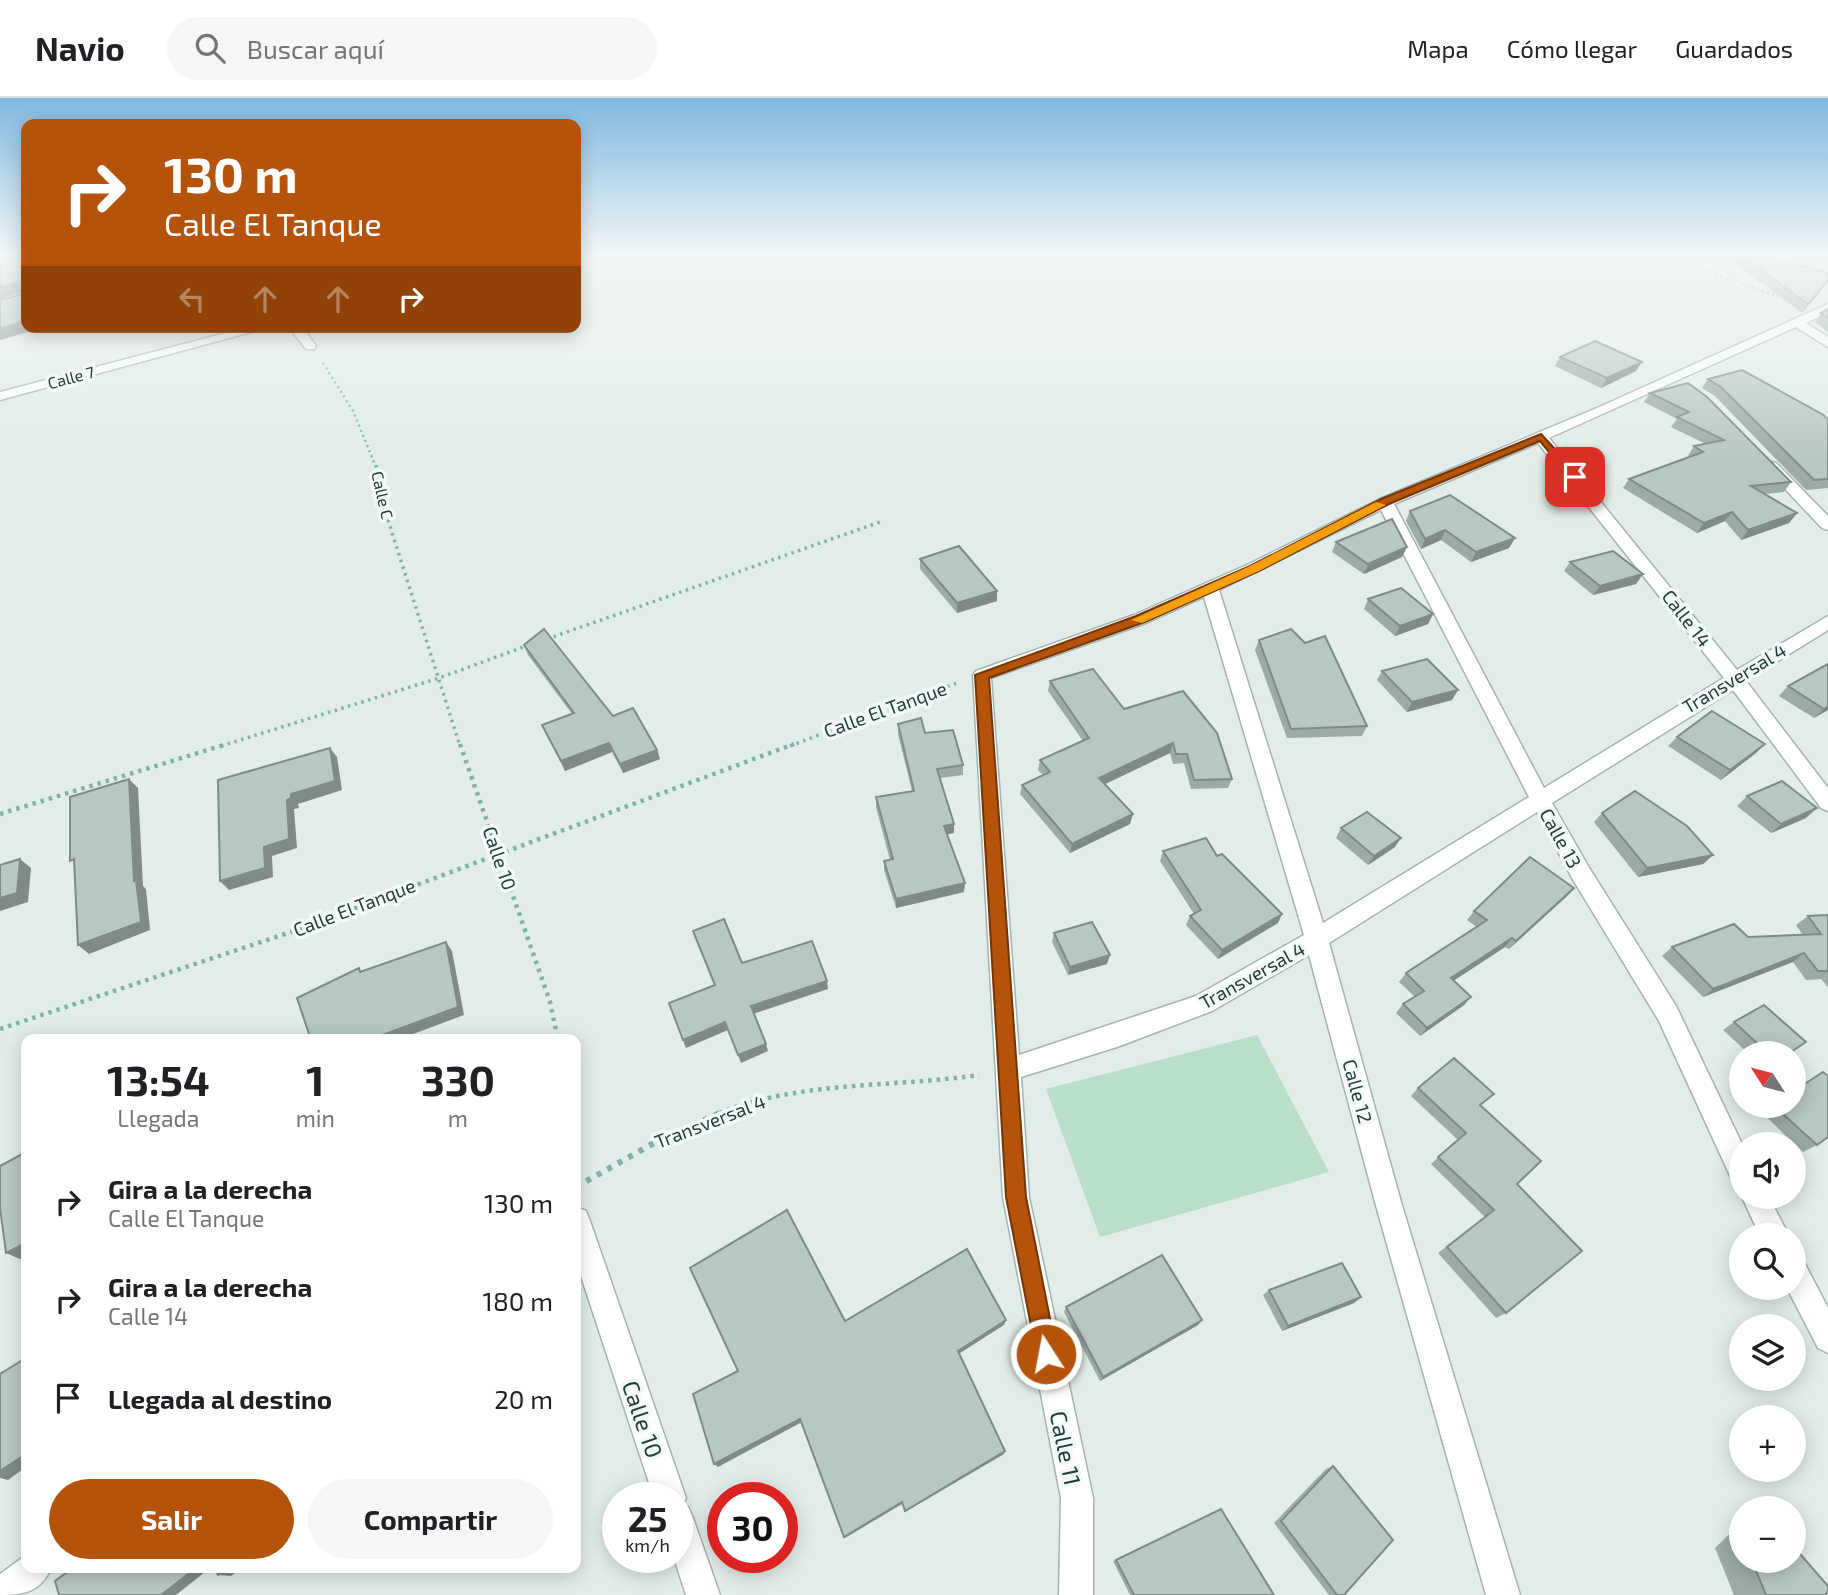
<!DOCTYPE html>
<html lang="es">
<meta charset="utf-8">
<style>
:root{--surface:#fff;--page:#f6f6f6;--text:#202124;--muted:#757577;--line:#e0e0e0;--accent:#b45309}
body{margin:0;font-family:"Exo 2",sans-serif;background:var(--page);color:var(--text);height:100vh;display:flex;flex-direction:column;font-size:26px;white-space:nowrap}
*{box-sizing:border-box;margin:0}
p{font-size:23px;color:var(--muted)}
.icon{flex:none;width:38px;height:38px;fill:none;stroke:currentColor;stroke-width:2;stroke-linecap:round;stroke-linejoin:round}
.map{position:relative;flex:1;overflow:hidden}
.sheet{position:absolute;left:21px;top:936px;width:560px;height:539px;display:flex;flex-direction:column;background:var(--surface);border-radius:14px;box-shadow:0 4px 18px #0003}
.sheet>*{flex:none}
.banner{position:absolute;left:21px;top:21px;width:560px;height:214px;border-radius:14px;box-shadow:0 4px 18px #0003;background:#b45309;color:#fff;overflow:hidden}
.needle{width:46px;rotate:306deg}
.fabs{position:absolute;left:1729px;top:943px;display:grid;gap:14px}
.fabs a{display:grid;place-items:center;width:77px;height:77px;border-radius:50%;background:var(--surface);box-shadow:0 4px 18px #0003;font-size:35px}
.speed{position:absolute;left:602px;top:1384px;display:flex;gap:14px;font-size:35px;font-weight:700;text-align:center}
.speed>*{display:grid;place-content:center;width:91px;height:91px;border-radius:50%;background:var(--surface);box-shadow:0 4px 18px #0003;line-height:1}
.speed small{font-size:18px;font-weight:400}
.speed .limit{border:10px solid #d22;background:#fff;color:#111}
.pin{position:absolute;display:grid;place-items:center;width:60px;height:60px;color:#fff;margin:-30px;border-radius:14px;box-shadow:0 4px 10px #0006}
.me{position:absolute;width:77px;margin:-38px;rotate:349deg;stroke-linejoin:round;filter:drop-shadow(0 0 5px #0008)}
.turn{display:flex;align-items:center;gap:24px;height:147px;padding:0 28px;font-size:32px}
.turn .icon{width:91px;height:91px;stroke-width:2.5}
.turn b{display:block;font-size:49px;line-height:60px}
.lanes{display:flex;align-items:center;height:66px;padding:0 28px;background:#0003;justify-content:center;gap:35px;direction:ltr}
.lanes .off{opacity:.35}
.eta{display:flex;justify-content:space-evenly;align-items:center;height:119px;text-align:center}
.eta b{font-size:42px;font-weight:700;line-height:49px}
.primary-button{display:flex;gap:14px;margin-top:auto;padding:14px 28px}
.primary-button a{flex:1;height:80px;border-radius:42px;background:var(--accent);color:#fff;font-size:28px;font-weight:700;line-height:80px;text-align:center}
.primary-button a+a{background:var(--page);color:var(--text)}
ul{padding:0;list-style:none}
li{display:flex;align-items:center;gap:21px;height:98px;padding:0 28px}
li div{flex:1}
li b{display:block;font-size:26px}
li em{font-style:normal}
header{display:flex;align-items:center;gap:42px;box-sizing:border-box;height:98px;padding:0 35px;background:var(--surface);border-bottom:2px solid var(--line)}
header strong{font-size:33px}
nav{display:flex;gap:38px;margin-inline-start:auto;font-size:24px}
.search{width:490px;height:63px;background:var(--page);display:flex;align-items:center;gap:18px;box-sizing:border-box;padding:0 24px;border-radius:38px;color:var(--muted);font-size:26px}
.map>svg:first-child{display:block}
.green{fill:#badec9}
.lines{fill:none;stroke-linecap:round;stroke-linejoin:round}
.street-casing{stroke:#a4b4b1;stroke-width:3}
.path-far3{stroke:#81b1a8;stroke-width:2.5;stroke-dasharray:2 3.5;stroke-linecap:butt}
.path-far2{stroke:#81b1a8;stroke-width:3.5;stroke-dasharray:2.5 4.5;stroke-linecap:butt}
.path-far1{stroke:#81b1a8;stroke-width:4.5;stroke-dasharray:3.5 5;stroke-linecap:butt}
.path{stroke:#81b1a8;stroke-width:6;stroke-dasharray:5 7;stroke-linecap:butt}
.street{fill:#fff;fill-rule:evenodd}
.wall{fill:#9daba7}
.shaded-wall{fill:#808b88}
.building{fill:#b7c7c2;stroke:#808b88;stroke-width:2}
.route{fill:#b45309;stroke:#753606;stroke-width:2}
.slow{fill:#f59e0b}
.labels{text-anchor:middle;dominant-baseline:central;stroke-width:7;stroke-linejoin:round;paint-order:stroke}
.far-street-label{font-size:16px;fill:#213e3a;stroke:#f2f9f6}
.street-label{font-size:19px;fill:#213e3a;stroke:#f2f9f6}
.near-street-label{font-size:23px;fill:#213e3a;stroke:#f2f9f6}
</style>
<header>
<strong>Navio</strong>
<div class="search"><svg class="icon" aria-label="search" viewBox="0 0 24 24"><circle cx="10" cy="10" r="6"/><path d="M15 15l6 6"/></svg>Buscar aquí</div>
<nav><a>Mapa</a><a>Cómo llegar</a><a>Guardados</a></nav>
</header>
<div class="map">
<svg width="1828" height="1497" viewBox="0 0 1828 1497">
<rect width="100%" height="100%" fill="#e2ece9"/>
<polygon class="green" points="1257,937 1329,1074 1100,1139 1046,991"/>
<g class="lines">
<g class="street-casing">
<g id="street">
<path d="M 1828,206 L 1828,215 L 1806,225 L 1828,239 L 1828,249 L 1796,229 L 1549,340 L 1737,572 L 1828,518 L 1828,532 L 1746,583 L 1828,690 L 1828,713 L 1821,710 L 1733,592 L 1552,705 L 1588,768 L 1676,908 L 1742,1046 L 1741,1086 L 1732,1082 L 1659,923 L 1572,780 L 1537,714 L 1329,845 L 1401,1104 L 1520,1497 L 1486,1497 L 1375,1104 L 1309,857 L 1212,913 L 1117,949 L 1021,979 L 1029,1099 L 1093,1400 L 1093,1497 L 1059,1497 L 1061,1400 L 1003,1099 L 973,577 L 976,573 L 1134,517 L 1249,466 L 1380,401 L 1597,310 ZM 1538,345 L 1724,580 L 1544,690 L 1394,406 ZM 1381,412 L 1529,699 L 1323,825 L 1219,492 ZM 1204,499 L 1304,837 L 1196,898 L 1019,957 L 991,580 L 1146,525 Z"/>
<polygon points="249,229 270,229 0,302 0,294"/>
<polygon points="289,229 302,229 316,248 314,251 306,251"/>
<polygon points="1771,364 1776,365 1828,418 1828,432 1822,430 1766,371 1764,368"/>
<polygon points="1742,1099 1769,1099 1789,1138 1760,1138"/>
<polygon points="576,1109 586,1113 590,1123 686,1400 683,1406 688,1409 693,1420 720,1497 686,1497 674,1460 677,1460 677,1400 654,1400 576,1163"/>
<polygon points="1794,1160 1804,1164 1828,1210 1828,1255 1818,1250 1787,1190 1794,1190"/>
<path d="M 26,1457 L 26,1470 L 51,1470 C 41,1494 24,1497 0,1497 L 0,1476 Z"/>
</g>
</g>
<g class="path-far3">
<polyline points="1658,156 1786,201"/>
<polyline points="323,265 353,313 376,369"/>
</g>
<g class="path-far2">
<polyline points="376,367 388,422 460,648"/>
<polyline points="547,541 883,423"/>
<polyline points="221,648 439,580 529,547"/>
<polyline points="790,648 957,585"/>
</g>
<g class="path-far1">
<polyline points="460,646 550,904 558,942"/>
<polyline points="0,716 227,646"/>
<polyline points="0,931 285,836 794,646"/>
<path d="M 719,1015 C 804,982 891,990 979,977"/>
</g>
<polyline class="path" points="576,1089 654,1045 724,1013"/>
<use href="#street" class="street"/>
</g>
<g class="wall">
<polygon points="1732,156 1758,156 1828,184 1802,215 1729,161"/>
<polygon points="1828,211 1828,234 1815,224 1821,215"/>
<polygon points="1560,259 1636,273 1601,290 1555,268"/>
<polygon points="1708,281 1828,321 1828,390 1806,392 1715,298 1702,290"/>
<polygon points="1688,285 1791,384 1784,394 1764,396 1797,415 1789,425 1741,442 1725,423 1697,435 1623,390 1629,381 1690,359 1688,358 1694,348 1706,346 1671,329 1677,321 1644,304 1650,295"/>
<polygon points="1410,413 1515,440 1509,450 1471,464 1441,442 1421,451 1406,423"/>
<polygon points="1336,444 1402,459 1364,476 1332,454"/>
<polygon points="920,461 997,493 997,503 957,515 920,471"/>
<polygon points="1570,464 1636,486 1593,497 1564,473"/>
<polygon points="1368,501 1433,516 1428,526 1395,538 1364,511"/>
<polygon points="1259,542 1367,628 1362,638 1287,640 1255,552"/>
<polygon points="524,547 657,652 660,661 623,675 612,654 565,673 542,627 572,616 528,557"/>
<polygon points="1828,566 1828,612 1814,620 1779,598 1788,588"/>
<polygon points="1382,573 1452,602 1407,614 1377,582"/>
<polygon points="1050,583 1124,611 1232,681 1228,690 1191,691 1184,665 1173,666 1170,655 1105,686 1130,726 1070,755 1020,696 1022,687 1043,677 1038,672 1040,662 1083,643 1048,593"/>
<polygon points="898,626 925,635 963,667 963,677 940,680 954,735 947,736 964,794 896,810 884,772 884,763 890,762 876,709 876,699 912,693 898,636"/>
<polygon points="1677,639 1756,655 1721,682 1668,648"/>
<polygon points="1747,698 1806,720 1771,735 1737,708"/>
<polygon points="1602,715 1713,757 1703,766 1638,779 1594,724"/>
<polygon points="1341,730 1395,749 1368,767 1336,740"/>
<polygon points="1163,753 1217,758 1278,825 1218,861 1186,827 1190,818 1194,816 1160,763"/>
<polygon points="1574,790 1566,799 1509,851 1505,849 1453,883 1471,899 1464,907 1420,938 1396,915 1403,906 1415,899 1399,884 1406,875 1477,829 1467,822 1474,813"/>
<polygon points="1828,817 1828,889 1821,881 1806,882 1793,864 1703,899 1662,858 1672,849 1748,839 1803,837 1796,827 1808,818"/>
<polygon points="1054,835 1107,866 1068,877 1052,844"/>
<polygon points="1734,924 1788,956 1749,956 1723,932"/>
<polygon points="1823,974 1817,1047 1803,1054 1761,1014 1770,1008 1794,1008 1794,992"/>
<polygon points="1418,990 1481,1007 1517,1086 1506,1215 1496,1220 1438,1155 1485,1119 1431,1066 1458,1042 1411,998"/>
<polygon points="1269,1192 1361,1199 1354,1205 1282,1233 1263,1197"/>
<polygon points="1066,1209 1198,1227 1100,1283 1064,1214"/>
<polygon points="1333,1368 1344,1497 1329,1497 1274,1425 1326,1371"/>
<polygon points="1221,1411 1274,1497 1130,1497 1113,1463"/>
<polygon points="1740,1426 1741,1426 1741,1463 1794,1463 1825,1497 1734,1497 1715,1450"/>
</g>
<g class="shaded-wall">
<polygon points="1828,183 1828,184 1802,215 1808,206"/>
<polygon points="19,184 25,193 0,201 0,189"/>
<polygon points="26,223 26,229 45,229 0,242 0,230"/>
<polygon points="1642,264 1636,273 1601,290 1607,280"/>
<polygon points="1732,414 1725,423 1697,435 1704,425"/>
<polygon points="1797,415 1789,425 1741,442 1748,432"/>
<polygon points="1445,432 1441,442 1421,451 1425,441"/>
<polygon points="1515,440 1509,450 1471,464 1476,454"/>
<polygon points="1407,449 1402,459 1364,476 1368,466"/>
<polygon points="1643,476 1636,486 1593,497 1600,488"/>
<polygon points="997,493 997,503 957,515 957,505"/>
<polygon points="1433,516 1428,526 1395,538 1400,528"/>
<polygon points="1458,592 1452,602 1407,614 1412,604"/>
<polygon points="1828,608 1828,612 1814,620 1824,611"/>
<polygon points="609,645 612,654 565,673 561,663"/>
<polygon points="1173,645 1170,655 1097,690 1099,680"/>
<polygon points="1765,646 1756,655 1721,682 1730,672"/>
<polygon points="330,650 337,659 342,692 298,706 299,710 294,711 297,750 272,758 273,779 229,792 220,783"/>
<polygon points="657,652 660,661 623,675 620,666"/>
<polygon points="129,681 138,690 143,788 146,791 150,832 89,856 78,847 134,783"/>
<polygon points="1817,710 1806,720 1771,735 1781,726"/>
<polygon points="1133,716 1130,726 1070,755 1072,746"/>
<polygon points="954,726 954,735 943,737 944,728"/>
<polygon points="1401,740 1395,749 1368,767 1374,758"/>
<polygon points="1713,757 1703,766 1638,779 1647,770"/>
<polygon points="20,761 31,770 28,804 0,813 0,800"/>
<polygon points="965,785 964,794 896,810 896,801"/>
<polygon points="1574,790 1566,799 1509,851 1516,843"/>
<polygon points="1282,816 1278,825 1218,861 1222,852"/>
<polygon points="1512,840 1505,849 1444,889 1451,880"/>
<polygon points="446,844 452,853 464,917 397,942 369,942"/>
<polygon points="1804,855 1793,864 1703,899 1713,891"/>
<polygon points="1110,857 1107,866 1068,877 1070,869"/>
<polygon points="827,883 828,891 753,916 751,908"/>
<polygon points="1471,899 1464,907 1420,938 1427,930"/>
<polygon points="725,924 728,932 686,950 683,942"/>
<polygon points="766,946 768,953 741,965 738,957"/>
<polygon points="26,1145 26,1158 20,1161 6,1155"/>
<polygon points="1361,1199 1354,1205 1282,1233 1288,1228"/>
<polygon points="1006,1222 1004,1227 957,1257 958,1253"/>
<polygon points="1202,1222 1198,1227 1100,1283 1103,1279"/>
<polygon points="800,1321 802,1324 718,1369 714,1366"/>
<polygon points="1005,1353 1004,1356 905,1414 905,1413"/>
<polygon points="26,1356 26,1369 8,1382 0,1380 0,1373"/>
<polygon points="902,1404 902,1406 845,1440 844,1439"/>
<polygon points="196,1470 210,1470 176,1497 161,1497"/>
<polygon points="227,1470 241,1470 231,1478 218,1477"/>
</g>
<g class="building">
<polygon points="0,156 26,156 26,223 0,230 0,202 20,197 22,186 19,184 0,189"/>
<polygon points="1739,156 1758,156 1828,175 1828,183 1808,206"/>
<polygon points="1828,211 1828,220 1821,215"/>
<polygon points="1595,243 1642,264 1607,280 1560,259"/>
<polygon points="1742,272 1822,316 1828,321 1828,381 1814,382 1721,289 1708,281"/>
<polygon points="1688,285 1707,299 1791,384 1751,388 1797,415 1748,432 1732,414 1704,425 1629,381 1703,354 1694,348 1724,342 1677,319 1689,314 1650,295"/>
<polygon points="1450,397 1515,440 1476,454 1445,432 1425,441 1410,413"/>
<polygon points="1392,421 1407,449 1368,466 1336,444"/>
<polygon points="959,448 997,493 957,505 920,461"/>
<polygon points="1613,453 1643,476 1600,488 1570,464"/>
<polygon points="1401,490 1433,516 1400,528 1368,501"/>
<polygon points="544,531 613,618 633,610 657,652 620,666 609,645 561,663 542,627 574,615 524,547"/>
<polygon points="1291,531 1305,545 1325,538 1367,628 1291,631 1259,542"/>
<polygon points="1427,561 1458,592 1412,604 1382,573"/>
<polygon points="1828,566 1828,608 1824,611 1788,588"/>
<polygon points="1093,571 1124,611 1183,593 1217,635 1232,681 1194,682 1187,656 1176,656 1173,645 1099,680 1133,716 1072,746 1022,687 1050,674 1040,662 1089,640 1050,583"/>
<polygon points="1712,613 1765,646 1730,672 1677,639"/>
<polygon points="921,620 925,635 953,632 963,667 937,671 954,726 944,728 965,785 896,801 884,763 893,761 876,699 914,693 898,626"/>
<polygon points="330,650 335,683 291,696 291,700 287,702 289,741 264,749 265,770 220,783 218,682"/>
<polygon points="129,681 134,783 136,782 141,824 78,847 74,761 70,763 70,699"/>
<polygon points="1782,683 1817,710 1781,726 1747,698"/>
<polygon points="1635,693 1687,728 1713,757 1647,770 1602,715"/>
<polygon points="1367,714 1401,740 1374,758 1341,730"/>
<polygon points="1206,740 1217,758 1222,756 1282,816 1222,852 1190,818 1201,812 1163,753"/>
<polygon points="1530,759 1574,790 1516,843 1512,840 1451,880 1471,899 1427,930 1403,906 1424,893 1406,875 1487,822 1474,813"/>
<polygon points="20,761 17,795 0,800 0,767"/>
<polygon points="1828,817 1828,873 1818,873 1804,855 1713,891 1672,849 1734,826 1748,839 1821,836 1808,818"/>
<polygon points="724,821 742,865 812,843 827,883 751,908 766,946 738,957 725,924 683,942 669,905 715,887 693,833"/>
<polygon points="1092,824 1110,857 1070,869 1054,835"/>
<polygon points="446,844 458,909 369,942 311,942 297,900 359,870 360,874"/>
<polygon points="1764,907 1806,944 1788,956 1769,956 1734,924"/>
<polygon points="1454,960 1494,996 1480,1007 1541,1063 1517,1086 1582,1153 1506,1215 1447,1149 1494,1112 1438,1059 1466,1035 1418,990"/>
<polygon points="1823,974 1828,978 1828,1039 1817,1047 1774,1008 1794,1008 1794,993"/>
<polygon points="26,1054 26,1145 6,1155 0,1110 0,1068"/>
<polygon points="787,1112 845,1223 967,1151 1006,1222 958,1253 1005,1353 905,1413 902,1404 844,1439 800,1321 714,1366 693,1296 738,1273 690,1170"/>
<polygon points="1162,1157 1202,1222 1103,1279 1066,1209"/>
<polygon points="1342,1165 1361,1199 1288,1228 1269,1192"/>
<polygon points="26,1260 26,1356 0,1373 0,1276"/>
<polygon points="1333,1368 1393,1442 1344,1497 1337,1497 1281,1423"/>
<polygon points="1221,1411 1274,1497 1134,1497 1116,1462"/>
<polygon points="1794,1449 1828,1488 1828,1494 1825,1497 1766,1497 1752,1463 1794,1463"/>
<polygon points="73,1470 196,1470 161,1497 59,1497 55,1483"/>
<polygon points="215,1470 227,1470 218,1477"/>
</g>
<linearGradient id="sky" x2="0" y2="1"><stop stop-color="#81b8e0"/><stop offset="0.43" stop-color="#f2f6f5"/><stop offset="1" stop-color="#f2f6f5" stop-opacity="0"/></linearGradient>
<rect width="1828" height="365" fill="url(#sky)"/>
<polygon class="route" points="1541,336 1579,377 1579,381 1571,381 1540,343 1389,406 1259,473 1145,524 989,580 1026,1099 1057,1256 1054,1264 1046,1267 1038,1264 1006,1099 975,577 1136,518 1250,468 1381,401"/>
<polygon class="slow" points="1376,404 1386,407 1259,473 1142,525 1131,522 1250,468"/>
<g class="labels">
<g class="far-street-label">
<text transform="translate(71 279) rotate(-15)">Calle 7</text>
<text transform="translate(383 397) rotate(77)">Calle C</text>
</g>
<g class="street-label">
<text transform="translate(1687 520) rotate(52)">Calle 14</text>
<text transform="translate(1734 580) rotate(-31)">Transversal 4</text>
<text transform="translate(885 611) rotate(-20)">Calle El Tanque</text>
<text transform="translate(1561 740) rotate(61)">Calle 13</text>
<text transform="translate(500 760) rotate(71)">Calle 10</text>
<text transform="translate(354 809) rotate(-21)">Calle El Tanque</text>
<text transform="translate(1252 877) rotate(-29)">Transversal 4</text>
<text transform="translate(1358 993) rotate(75)">Calle 12</text>
<text transform="translate(710 1023) rotate(-21)">Transversal 4</text>
</g>
<g class="near-street-label">
<text transform="translate(643 1321) rotate(71)">Calle 10</text>
<text transform="translate(1066 1350) rotate(78)">Calle 11</text>
</g>
</g>
</svg>
<div class="fabs">
<a><svg class="needle" viewBox="-14 -14 28 28"><path d="M0-13l5 13h-10z" fill="#e53935"/><path d="M0 13l5-13h-10z" fill="#757577"/></svg></a>
<a><svg class="icon" aria-label="sound" viewBox="0 0 24 24"><path d="M4 9h4l5-4v14l-5-4H4zM17 9q2 3 0 6"/></svg></a>
<a><svg class="icon" aria-label="search" viewBox="0 0 24 24"><circle cx="10" cy="10" r="6"/><path d="M15 15l6 6"/></svg></a>
<a><svg class="icon" aria-label="layers" viewBox="0 0 24 24"><path d="M12 4l9 5-9 5-9-5zM3 14l9 5 9-5"/></svg></a>
<a>+</a>
<a>−</a>
</div>
<div class="speed"><div>25<small>km/h</small></div><div class="limit">30</div></div>
<div class="pin" style="left:1575px;top:379px;background:#d93025"><svg class="icon" aria-label="arrive" viewBox="0 0 24 24"><path d="M6 21V4h12l-3 4 3 4H6"/></svg></div>
<svg class="me" style="left:1046px;top:1256px" viewBox="-20 -20 40 40"><circle r="17" fill="#b45309" stroke="#fff" stroke-width="3"/><path d="M0-11L8 9 0 5-8 9z" fill="#fff"/></svg>
<div class="banner">
<div class="turn"><svg class="icon" aria-label="right" viewBox="0 0 24 24"><path d="M7 20v-9h11M14 6l5 5-5 5"/></svg><div><b>130 m</b>Calle El Tanque</div></div>
<div class="lanes"><svg class="icon off" aria-label="left" viewBox="0 0 24 24"><path d="M17 20v-9H6M10 6l-5 5 5 5"/></svg><svg class="icon off" aria-label="ahead" viewBox="0 0 24 24"><path d="M12 20V5M6 11l6-6 6 6"/></svg><svg class="icon off" aria-label="ahead" viewBox="0 0 24 24"><path d="M12 20V5M6 11l6-6 6 6"/></svg><svg class="icon" aria-label="right" viewBox="0 0 24 24"><path d="M7 20v-9h11M14 6l5 5-5 5"/></svg></div>
</div>
<section class="sheet">
<div class="eta">
<div><b>13:54</b><p>Llegada</p></div>
<div><b>1</b><p>min</p></div>
<div><b>330</b><p>m</p></div>
</div>
<ul>
<li><svg class="icon" aria-label="right" viewBox="0 0 24 24"><path d="M7 20v-9h11M14 6l5 5-5 5"/></svg><div><b>Gira a la derecha</b><p>Calle El Tanque</p></div><em>130 m</em></li>
<li><svg class="icon" aria-label="right" viewBox="0 0 24 24"><path d="M7 20v-9h11M14 6l5 5-5 5"/></svg><div><b>Gira a la derecha</b><p>Calle 14</p></div><em>180 m</em></li>
<li><svg class="icon" aria-label="arrive" viewBox="0 0 24 24"><path d="M6 21V4h12l-3 4 3 4H6"/></svg><div><b>Llegada al destino</b></div><em>20 m</em></li>
</ul>
<div class="primary-button"><a>Salir</a><a>Compartir</a></div>
</section>
</div>
